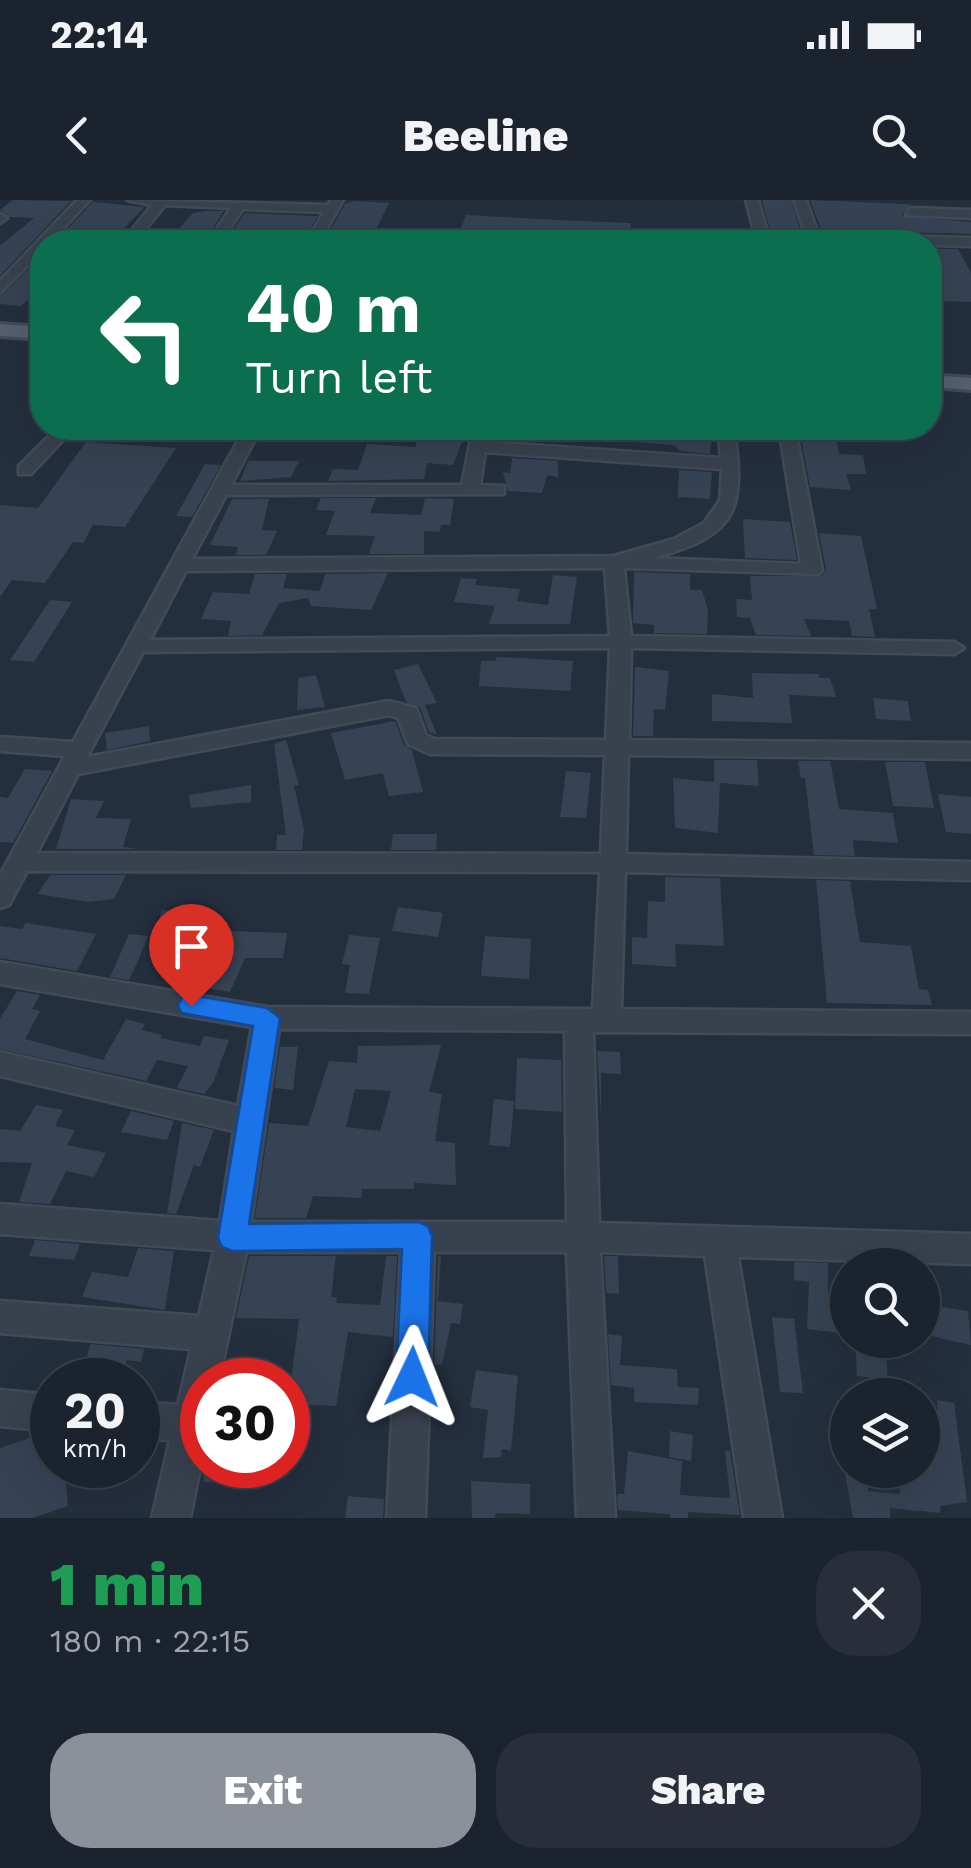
<!DOCTYPE html>
<meta charset="utf-8">
<style>
:root{--surface:#1b232e;--page:#282f3a;--text:#f1f3f6;--muted:#a0a4aa;--line:#39404a;--accent:#8c9099}
body{margin:0;font-family:"Work Sans",sans-serif;background:var(--page);color:var(--text);height:100vh;display:flex;flex-direction:column;font-size:38px;white-space:nowrap}
*{box-sizing:border-box;margin:0}
p{font-size:32px;color:var(--muted)}
.icon{flex:none;width:55px;height:55px;fill:none;stroke:currentColor;stroke-width:2;stroke-linecap:round;stroke-linejoin:round}
.map{position:relative;height:1318px;overflow:hidden}
.side{display:flex;flex-direction:column;background:var(--surface);flex:1}
.side>*{flex:none}
.guide{position:absolute;left:30px;top:30px;width:912px;height:210px;border-radius:40px;box-shadow:0 10px 40px #0002,0 0 0 2px var(--line);background:#0b6e4f;color:#fff;overflow:hidden}
.tools{position:absolute;left:830px;top:1048px;display:grid;gap:20px}
.tools a{display:grid;place-items:center;width:110px;height:110px;border-radius:50%;background:var(--surface);box-shadow:0 10px 40px #0002,0 0 0 2px var(--line);font-size:50px}
.speed{position:absolute;left:30px;top:1158px;display:flex;gap:20px;font-size:50px;font-weight:700;text-align:center}
.speed>*{display:grid;place-content:center;width:130px;height:130px;border-radius:50%;background:var(--surface);box-shadow:0 10px 40px #0002,0 0 0 2px var(--line);line-height:1}
.speed small{font-size:25px;font-weight:400}
.speed .limit{border:15px solid #d22;background:#fff;color:#111}
.pin{position:absolute;display:grid;place-items:center;width:85px;height:85px;color:#fff;margin:-102px -42px;border-radius:50% 50% 50% 0;rotate:-45deg;box-shadow:0 0 10px #0007}
.pin .icon{rotate:45deg}
.me{position:absolute;width:110px;margin:-55px;rotate:2deg;stroke-linejoin:round;filter:drop-shadow(0 0 8px #0008)}
.turn{display:flex;align-items:center;gap:35px;height:210px;padding:0 50px;font-size:45px}
.turn .icon{width:130px;height:130px;stroke-width:2.5}
.turn b{display:block;font-size:70px;line-height:85px}
.round{display:grid;place-items:center;flex:none;width:105px;height:105px;border-radius:40px;background:var(--page)}
.head{display:flex;align-items:center;justify-content:space-between;height:170px;padding:0 50px}
h1{font-size:60px;font-weight:800;line-height:75px;color:#1e9e55}
.action{display:flex;gap:20px;margin-top:auto;padding:20px 50px}
.action a{flex:1;height:115px;border-radius:40px;background:var(--accent);color:#fff;font-size:40px;font-weight:800;line-height:115px;text-align:center}
.action a+a{background:var(--page);color:var(--text)}
.status{display:flex;justify-content:space-between;align-items:center;height:70px;padding:0 50px;background:var(--surface);direction:ltr}
.status svg{height:28px;fill:currentColor}
header{display:flex;justify-content:space-between;align-items:center;height:130px;padding:0 50px;background:var(--surface);font-size:45px;font-weight:800}
.map>svg:first-child{display:block}
.building{fill:#364354;fill-rule:evenodd}
.lines{fill:none;stroke-linecap:round;stroke-linejoin:round}
.minor-casing{stroke:#414a57;stroke-width:5}
.major-casing{stroke:#414a57;stroke-width:6}
.minor{fill:#38414e;fill-rule:evenodd}
.major{fill:#56606e;fill-rule:evenodd}
.route{fill:#1a73e8;stroke:#114b97;stroke-width:2.5}
</style>
<div class="status"><b>22:14</b><svg viewBox="0 0 49 12"><path d="M0 12V9h3v3zM5 12V6h3v6zM10 12V3h3v9zM15 12V0h3v12zM26 1h20v11H26zM47 4h2v5h-2z"/></svg></div>
<header><svg class="icon" aria-label="back" viewBox="0 0 24 24"><path d="M15 5l-7 7 7 7"/></svg>Beeline<svg class="icon" aria-label="search" viewBox="0 0 24 24"><circle cx="10" cy="10" r="6"/><path d="M15 15l6 6"/></svg></header>
<div class="map">
<svg width="971" height="1318" viewBox="0 0 971 1318">
<rect width="100%" height="100%" fill="#242f3e"/>
<g class="building">
<polygon points="13,0 71,1 0,76 0,46 34,18 10,17 0,10"/>
<polygon points="762,0 791,0 804,42 773,42"/>
<polygon points="810,0 929,5 910,4 902,16 971,22 971,34 821,30"/>
<polygon points="354,1 389,3 372,38 323,42 345,4"/>
<polygon points="93,2 145,7 118,34 96,33 83,42 55,42"/>
<polygon points="205,11 224,11 204,42 170,39 193,13"/>
<polygon points="245,13 318,16 302,42 224,42"/>
<polygon points="466,15 557,20 631,23 629,42 457,38"/>
<polygon points="930,49 958,49 971,73 971,102 934,101"/>
<polygon points="42,56 42,87 21,106 0,104 0,97"/>
<polygon points="605,228 712,228 710,254 680,251 674,245 604,240"/>
<polygon points="799,228 835,230 839,254 863,255 866,274 846,274 851,290 810,287"/>
<polygon points="432,231 465,234 453,265 427,263 424,279 328,281 333,269 358,270 367,244 415,247 417,241 426,242"/>
<polygon points="86,242 176,248 125,327 93,325 83,343 73,342 45,383 12,380 0,397 0,305 38,308"/>
<polygon points="512,258 558,261 558,277 547,275 542,293 508,291 503,272 510,273"/>
<polygon points="248,261 299,261 291,277 240,281"/>
<polygon points="205,264 221,265 192,317 176,316"/>
<polygon points="679,270 712,272 710,299 678,297"/>
<polygon points="321,298 376,298 370,313 421,315 425,298 454,299 450,325 441,325 440,332 424,331 424,354 369,354 375,336 326,335 335,311 316,310"/>
<polygon points="232,299 269,299 262,330 277,331 266,355 236,355 238,347 210,345"/>
<polygon points="743,319 790,322 797,360 745,358"/>
<polygon points="819,333 861,336 877,409 869,409 875,437 852,436 849,421 804,419 811,436 756,435 750,418 737,417 736,399 752,400 750,376 822,376 826,369"/>
<polygon points="634,372 690,374 690,390 702,390 708,410 707,434 654,433 654,425 633,423"/>
<polygon points="388,373 371,410 311,406 308,398 279,403 262,435 228,436 231,421 201,419 213,392 249,394 255,374 287,374 283,388 320,391 325,374"/>
<polygon points="553,375 577,377 570,424 489,424 495,406 454,402 461,378 477,379 475,385 520,389 517,401 548,405"/>
<polygon points="50,400 72,402 34,462 10,460"/>
<polygon points="496,457 573,461 570,491 479,486 481,461 496,461"/>
<polygon points="418,464 437,503 425,505 437,535 429,532 420,507 406,502 394,470"/>
<polygon points="635,467 669,471 665,510 654,509 653,536 633,536"/>
<polygon points="752,473 819,474 819,478 830,478 836,497 789,495 792,523 712,521 712,494 753,498"/>
<polygon points="316,475 325,507 297,510 298,478"/>
<polygon points="873,498 908,501 911,521 876,519"/>
<polygon points="395,521 404,545 412,550 423,592 389,596 383,573 345,580 331,533"/>
<polygon points="149,526 150,541 107,550 105,533"/>
<polygon points="286,540 299,585 294,586 304,629 302,650 276,650 277,635 286,635 274,544"/>
<polygon points="714,560 757,560 759,586 720,583 718,633 675,628 673,578 714,582"/>
<polygon points="798,561 830,561 839,609 893,613 898,643 853,640 855,656 814,655 805,578 801,578"/>
<polygon points="885,562 925,562 934,608 893,606"/>
<polygon points="25,569 52,571 13,643 0,642 0,597 8,598"/>
<polygon points="566,571 591,573 586,618 560,617"/>
<polygon points="251,585 251,602 191,608 189,595"/>
<polygon points="938,594 971,597 971,634 946,632"/>
<polygon points="71,599 104,601 96,618 131,619 123,647 139,649 56,649"/>
<polygon points="393,634 437,634 436,650 391,650"/>
<polygon points="50,675 126,675 114,699 88,702 38,694"/>
<polygon points="665,677 720,678 724,746 675,744 676,767 632,764 632,737 647,738 648,701 665,702"/>
<polygon points="816,680 850,681 860,742 911,746 919,789 928,790 932,805 827,803"/>
<polygon points="398,707 443,713 438,737 392,731"/>
<polygon points="162,710 208,716 199,739 182,737 184,730 156,728"/>
<polygon points="26,723 96,734 77,771 0,758 0,726 22,729"/>
<polygon points="204,730 287,733 283,758 245,758 230,792 184,784"/>
<polygon points="129,734 148,736 138,761 129,780 110,777"/>
<polygon points="349,735 380,738 369,794 345,793 350,765 342,764"/>
<polygon points="485,736 531,739 529,779 481,776"/>
<polygon points="17,791 40,795 32,809 40,811 25,839 103,860 126,819 145,824 142,830 162,835 160,838 200,846 204,836 229,840 213,883 204,894 177,888 188,866 157,860 146,881 0,849 0,819"/>
<path d="M 441,845 L 429,892 L 442,894 L 435,941 L 455,943 L 456,985 L 414,983 L 414,989 L 362,989 L 361,998 L 313,996 L 306,1018 L 255,1018 L 269,923 L 308,926 L 329,861 L 357,863 L 358,846 ZM 355,889 L 391,891 L 380,931 L 346,927 Z"/>
<polygon points="280,847 298,847 293,890 274,888"/>
<polygon points="561,851 562,912 515,909 517,858 561,860"/>
<polygon points="597,851 620,852 621,874 601,873 601,916"/>
<polygon points="494,899 514,901 510,947 489,945"/>
<polygon points="36,905 63,910 55,926 75,930 67,945 106,953 94,977 66,971 50,1004 19,1002 32,963 0,962 0,929 20,931"/>
<polygon points="131,911 174,921 167,940 121,932"/>
<polygon points="182,923 214,930 200,967 194,965 176,1014 167,1013"/>
<polygon points="35,1040 80,1044 74,1060 29,1056"/>
<polygon points="138,1048 174,1051 165,1110 82,1097 92,1072 128,1077"/>
<polygon points="249,1056 336,1056 331,1097 337,1097 336,1103 380,1105 386,1056 397,1056 393,1137 348,1132 336,1206 288,1204 299,1119 236,1118"/>
<polygon points="438,1056 441,1056 438,1101 463,1104 460,1124 451,1123 442,1165 434,1164"/>
<polygon points="604,1056 618,1056 619,1094 606,1093"/>
<polygon points="794,1062 828,1063 828,1094 848,1097 848,1134 807,1129 809,1082 794,1080"/>
<polygon points="922,1104 968,1111 971,1145 922,1134"/>
<polygon points="772,1117 794,1119 803,1193 780,1192"/>
<polygon points="608,1134 622,1136 620,1165 677,1169 678,1187 699,1188 698,1205 634,1202 634,1188 611,1185"/>
<polygon points="855,1140 885,1140 888,1180 857,1176"/>
<polygon points="90,1146 91,1144 156,1150 144,1149 141,1162 127,1160 121,1179 81,1175"/>
<polygon points="476,1170 518,1176 511,1251 502,1249 501,1257 483,1258 488,1210 470,1207"/>
<polygon points="937,1200 954,1203 967,1302 940,1306 941,1313 890,1308 890,1318 853,1318 844,1268 868,1272 868,1291 900,1294 899,1270 922,1270 922,1218 938,1221"/>
<polygon points="670,1231 693,1235 691,1261 669,1257"/>
<polygon points="43,1234 52,1234 52,1265 64,1265 68,1306 32,1318 0,1318 0,1248"/>
<polygon points="628,1251 682,1261 680,1295 725,1298 730,1297 725,1251 730,1251 740,1315 688,1312 688,1318 670,1318 670,1314 618,1310 617,1294 624,1294"/>
<polygon points="206,1265 241,1265 238,1284 203,1282"/>
<polygon points="471,1281 530,1284 530,1314 496,1313 495,1318 472,1318"/>
<polygon points="348,1296 384,1299 383,1318 345,1318"/>
</g>
<g class="lines">
<g class="minor-casing">
<g id="minor">
<polygon points="77,0 90,0 50,42 42,42 42,51 0,93 0,81"/>
<polygon points="127,0 328,5 331,0 343,0 319,42 306,42 324,12 243,9 220,42 208,42 231,8 165,5 135,42 122,42 152,5"/>
<polygon points="746,0 758,0 770,42 757,42"/>
<polygon points="794,0 806,0 818,34 971,38 971,46 808,42"/>
<polygon points="910,8 971,10 971,18 906,15"/>
<polygon points="0,14 7,18 0,23"/>
<polygon points="57,228 74,228 31,274 19,274 19,266"/>
<path d="M 245,228 L 261,228 L 231,285 L 462,285 L 473,228 L 489,228 L 487,242 L 721,258 L 718,228 L 734,228 C 745,310 739,335 653,358 L 801,364 L 779,228 L 795,228 L 822,370 L 819,374 L 624,368 L 631,436 L 954,442 L 964,448 L 954,454 L 631,448 L 629,540 L 971,543 L 971,559 L 628,555 L 626,654 L 971,662 L 971,680 L 625,672 L 621,809 L 971,812 L 971,834 L 593,832 L 599,1023 L 971,1034 L 971,1064 L 738,1057 L 782,1318 L 744,1318 L 705,1056 L 600,1052 L 615,1318 L 577,1318 L 567,1052 L 434,1052 L 425,1318 L 387,1318 L 401,1052 L 246,1052 L 219,1180 L 202,1180 L 202,1258 L 190,1318 L 152,1318 L 170,1240 L 138,1238 L 138,1202 L 178,1205 L 191,1149 L 0,1133 L 0,1101 L 199,1116 L 214,1050 L 0,1034 L 0,1004 L 220,1021 L 234,931 L 0,876 L 0,852 L 238,906 L 252,827 L 0,784 L 0,762 L 267,807 L 593,809 L 600,672 L 27,671 L 9,705 L 0,708 L 0,675 L 65,556 L 0,551 L 0,537 L 73,542 ZM 485,252 L 722,269 L 720,300 L 704,323 L 674,339 L 614,356 L 192,359 L 226,295 L 504,294 L 504,286 L 480,285 ZM 605,368 L 610,436 L 150,440 L 186,371 ZM 610,448 L 606,540 L 434,539 L 426,535 L 416,508 L 389,501 L 87,557 L 143,452 ZM 389,515 L 398,518 L 408,544 L 430,554 L 605,555 L 601,654 L 37,653 L 78,574 ZM 279,829 L 565,831 L 567,1022 L 251,1022 Z"/>
<polygon points="0,1190 52,1195 52,1231 0,1226"/>
</g>
</g>
<g class="major-casing">
<g id="major">
<polygon points="0,124 42,127 42,139 0,136"/>
<polygon points="930,175 971,178 971,190 930,187"/>
</g>
</g>
<use href="#minor" class="minor"/>
<use href="#major" class="major"/>
</g>
<polygon class="route" points="191,795 267,808 280,818 249,1024 418,1022 428,1026 432,1036 428,1177 423,1188 412,1193 401,1188 396,1177 402,1049 233,1051 222,1047 218,1038 253,826 182,813 178,806 182,798"/>
</svg>
<div class="tools">
<a><svg class="icon" aria-label="search" viewBox="0 0 24 24"><circle cx="10" cy="10" r="6"/><path d="M15 15l6 6"/></svg></a>
<a><svg class="icon" aria-label="layers" viewBox="0 0 24 24"><path d="M12 4l9 5-9 5-9-5zM3 14l9 5 9-5"/></svg></a>
</div>
<div class="speed"><div>20<small>km/h</small></div><div class="limit">30</div></div>
<div class="pin" style="left:191px;top:806px;background:#d93025"><svg class="icon" aria-label="arrive" viewBox="0 0 24 24"><path d="M6 21V4h12l-3 4 3 4H6"/></svg></div>
<svg class="me" style="left:412px;top:1177px" viewBox="-20 -20 40 40"><path d="M0-17L14 15 0 8-14 15z" fill="#1a73e8" stroke="#fff" stroke-width="4"/></svg>
<div class="guide">
<div class="turn"><svg class="icon" aria-label="left" viewBox="0 0 24 24"><path d="M17 20v-9H6M10 6l-5 5 5 5"/></svg><div><b>40 m</b>Turn left</div></div>
</div>
</div>
<section class="side">
<div class="head"><div><h1>1 min</h1><p>180 m · 22:15</p></div><a class="round"><svg class="icon" aria-label="close" viewBox="0 0 24 24"><path d="M6 6l12 12M18 6L6 18"/></svg></a></div>
<div class="action"><a>Exit</a><a>Share</a></div>
</section>
